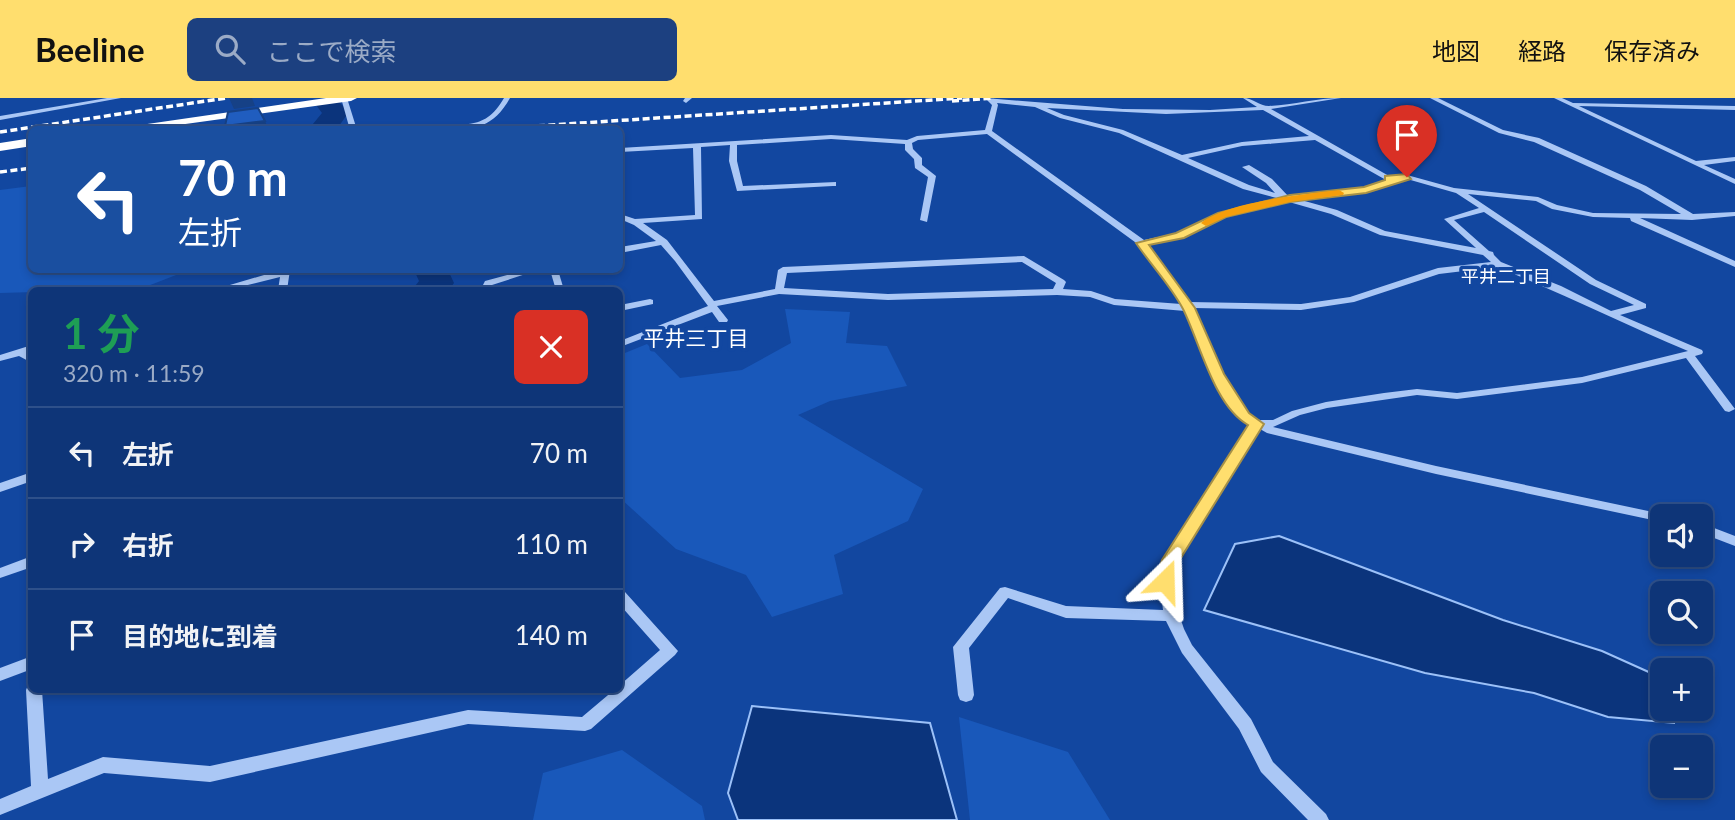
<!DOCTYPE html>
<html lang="ja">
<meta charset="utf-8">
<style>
:root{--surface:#0e3578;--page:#1c4080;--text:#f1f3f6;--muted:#9babc6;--line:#2e508a;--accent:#ffde6e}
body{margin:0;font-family:Lato,"Noto Sans JP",sans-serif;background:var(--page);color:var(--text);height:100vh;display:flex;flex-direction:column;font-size:26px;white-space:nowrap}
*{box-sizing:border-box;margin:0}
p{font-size:23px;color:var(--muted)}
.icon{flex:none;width:38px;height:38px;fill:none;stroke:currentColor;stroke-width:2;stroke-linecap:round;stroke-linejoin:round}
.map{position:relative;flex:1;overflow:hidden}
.side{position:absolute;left:28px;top:189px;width:595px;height:406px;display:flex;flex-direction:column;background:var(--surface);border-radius:10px;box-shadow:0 4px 10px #0003,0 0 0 2px var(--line)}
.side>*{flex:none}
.top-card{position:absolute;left:28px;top:28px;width:595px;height:147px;border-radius:10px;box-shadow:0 4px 10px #0003,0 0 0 2px var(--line);background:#1a4fa0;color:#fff;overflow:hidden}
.controls{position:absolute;left:1650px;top:406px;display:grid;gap:14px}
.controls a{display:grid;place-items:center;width:63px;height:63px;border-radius:10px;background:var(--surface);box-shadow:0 4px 10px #0003,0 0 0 2px var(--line);font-size:35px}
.pin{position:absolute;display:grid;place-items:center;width:60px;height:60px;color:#fff;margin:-72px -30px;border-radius:50% 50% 50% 0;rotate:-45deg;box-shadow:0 0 7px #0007}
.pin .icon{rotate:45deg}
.me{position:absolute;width:77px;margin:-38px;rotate:22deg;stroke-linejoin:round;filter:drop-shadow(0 0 5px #0008)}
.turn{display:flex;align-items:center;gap:24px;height:147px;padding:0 35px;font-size:32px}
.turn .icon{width:91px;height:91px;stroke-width:2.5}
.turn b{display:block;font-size:49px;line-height:60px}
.round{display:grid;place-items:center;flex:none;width:74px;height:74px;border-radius:10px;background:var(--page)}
.summary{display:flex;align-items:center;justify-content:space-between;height:119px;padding:0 35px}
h1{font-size:42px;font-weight:700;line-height:52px;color:#1e9e55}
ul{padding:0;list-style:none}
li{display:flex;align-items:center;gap:21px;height:91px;padding:0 35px;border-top:2px solid var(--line)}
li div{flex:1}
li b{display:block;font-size:26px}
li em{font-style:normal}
header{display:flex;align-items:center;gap:42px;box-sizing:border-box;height:98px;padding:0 35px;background:var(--accent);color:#111}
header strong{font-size:33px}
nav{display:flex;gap:38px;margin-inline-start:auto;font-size:24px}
.search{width:490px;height:63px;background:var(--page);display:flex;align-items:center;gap:18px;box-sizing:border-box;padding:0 24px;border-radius:10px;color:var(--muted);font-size:26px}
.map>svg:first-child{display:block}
.green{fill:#1958ba}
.water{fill:#0b347c;stroke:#9cc1f8;stroke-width:2}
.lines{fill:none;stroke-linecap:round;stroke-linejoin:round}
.river{fill:#0b347c;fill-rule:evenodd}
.minor{fill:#aac7f5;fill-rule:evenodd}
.highway{fill:#fff;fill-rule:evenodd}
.rail{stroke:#fff;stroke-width:3.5;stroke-dasharray:7 3.5;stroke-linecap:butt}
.shaded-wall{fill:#164186}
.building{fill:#205dbf;stroke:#164186;stroke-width:2}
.route{fill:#ffde6e;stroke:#a69048;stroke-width:2}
.slow{fill:#f59e0b}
.labels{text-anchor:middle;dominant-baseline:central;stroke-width:7;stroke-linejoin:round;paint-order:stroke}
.far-neighbourhood-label{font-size:18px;fill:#fff;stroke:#1247a0}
.neighbourhood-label{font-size:21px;fill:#fff;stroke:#1247a0}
</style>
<header>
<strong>Beeline</strong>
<div class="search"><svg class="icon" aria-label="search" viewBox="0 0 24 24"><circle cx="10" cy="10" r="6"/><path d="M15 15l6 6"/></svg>ここで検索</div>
<nav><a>地図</a><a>経路</a><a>保存済み</a></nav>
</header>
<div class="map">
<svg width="1735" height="722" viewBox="0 0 1735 722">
<rect width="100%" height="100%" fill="#1247a0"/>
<g class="green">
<polygon points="31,88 32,172 189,172 140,191 0,195 0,92"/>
<polygon points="785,211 850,214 846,245 887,248 907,288 830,303 798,317 923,391 908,423 834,457 843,496 772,519 746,477 676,451 620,400 620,257 647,246 680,280 742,272 791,245"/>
<polygon points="959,619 1068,654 1110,722 970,722"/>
<polygon points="622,652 702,708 705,722 533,722 543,675"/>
</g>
<g class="water">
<polygon points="1279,438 1503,522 1602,553 1662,580 1662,611 1673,611 1674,625 1608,619 1534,595 1425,575 1204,512 1235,446"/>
<polygon points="752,608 930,625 957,722 738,722 728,695"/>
</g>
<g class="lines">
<g class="river">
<polygon points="329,0 337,2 349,14 336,32 308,32 322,15 316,7 319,2"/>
<polygon points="414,172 448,172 454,185 449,192 412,192 419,183"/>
</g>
<g class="minor">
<polygon points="107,0 121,0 0,22 0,18"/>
<polygon points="341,0 347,0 357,32 350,32"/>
<path d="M 504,0 L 510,0 C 490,36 465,32 429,32 C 461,21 483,37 504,0 Z"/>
<polygon points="685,0 692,0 686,5 683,3"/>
<path d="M 985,0 L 1123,11 L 1210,12 L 1257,9 L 1243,0 C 1253,0 1259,8 1269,8 C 1293,7 1317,0 1341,0 L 1271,11 L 1389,78 L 1407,77 L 1454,90 L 1538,99 L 1557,107 L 1593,115 L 1681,116 L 1640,92 L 1534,44 L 1499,35 L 1430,0 L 1438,0 L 1503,32 L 1539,40 L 1646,88 L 1693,116 L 1735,114 L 1735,118 L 1692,122 L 1640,120 L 1735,163 L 1735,169 L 1631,123 L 1630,120 L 1593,119 L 1552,111 L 1536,103 L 1468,96 L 1596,182 L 1646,206 L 1646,210 L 1620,217 L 1702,252 L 1703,254 L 1702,256 L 1695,258 L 1735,311 L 1729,314 L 1725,313 L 1686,260 L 1582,285 L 1457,301 L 1417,297 L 1327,310 L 1300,317 L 1273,329 L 1436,368 L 1667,417 L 1668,418 L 1662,418 L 1662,424 L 1436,376 L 1267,335 L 1260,331 L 1178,462 L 1174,487 L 1177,510 L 1184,531 L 1192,547 L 1251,621 L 1273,664 L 1326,716 L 1329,722 L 1308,722 L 1261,674 L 1239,631 L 1182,555 L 1166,523 L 1066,520 L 1008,500 L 969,550 L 974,597 L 972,602 L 966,604 L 960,602 L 958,597 L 953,549 L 1000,490 L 1005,489 L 1066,508 L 1163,512 L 1160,487 L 1164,462 L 1251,327 L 1240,321 L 1212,276 L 1185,213 L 1114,207 L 1090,199 L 1057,197 L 888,202 L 779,196 L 717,208 L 728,222 L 727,224 L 719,224 L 712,214 L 620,249 L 620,243 L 708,208 L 675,163 L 661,147 L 620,155 L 620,149 L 656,143 L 634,127 L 620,121 L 620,116 L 635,121 L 695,117 L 693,50 L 620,54 L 620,50 L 831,37 L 907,42 L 917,38 L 985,32 L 992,7 ZM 997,5 L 1035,9 L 1060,20 L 1119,35 L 1243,91 L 1280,101 L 1219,115 L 1177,135 L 1144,142 L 992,33 L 998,7 ZM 1047,10 L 1166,16 L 1263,12 L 1309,38 L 1242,44 L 1182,57 L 1123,32 L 1064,17 ZM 987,36 L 1139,147 L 1181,206 L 1115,201 L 1091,193 L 1063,191 L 1066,184 L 1064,182 L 1024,158 L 783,169 L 778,172 L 775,191 L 714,203 L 667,142 L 643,125 L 702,121 L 701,49 L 730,47 L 729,63 L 737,93 L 833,88 L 836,88 L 836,84 L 743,88 L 737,63 L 737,47 L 831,41 L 905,46 L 905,52 L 914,61 L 915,70 L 928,79 L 920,122 L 927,124 L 936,78 L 922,67 L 922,60 L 913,51 L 912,45 L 918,42 ZM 1315,42 L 1386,82 L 1365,90 L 1289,99 L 1272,81 L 1249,67 L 1242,69 L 1266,85 L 1275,95 L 1249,87 L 1188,60 L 1242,48 ZM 1407,81 L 1456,95 L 1479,110 L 1444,121 L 1476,150 L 1385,133 L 1337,112 L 1301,102 L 1366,94 L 1396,82 ZM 1289,104 L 1331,116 L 1380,137 L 1483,157 L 1491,164 L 1438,170 L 1350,199 L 1301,206 L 1190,204 L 1148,146 L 1183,139 L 1225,119 ZM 1484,114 L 1590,186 L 1634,207 L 1611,213 L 1561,188 L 1501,164 L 1494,157 L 1493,154 L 1489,153 L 1454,122 ZM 1022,164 L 1056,185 L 1053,191 L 888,196 L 784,190 L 787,175 ZM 1497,169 C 1562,195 1624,226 1688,253 L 1582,279 L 1457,295 L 1417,291 L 1384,295 L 1326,304 L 1292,313 L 1273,322 L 1260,322 L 1248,317 L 1222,276 L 1194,210 L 1301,212 L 1354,204 L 1439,176 Z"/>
<polygon points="1554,0 1562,0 1573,5 1735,8 1735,12 1579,8 1696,63 1735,59 1735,63 1704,67 1735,81 1735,86"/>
<polygon points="281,172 290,172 287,192 278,192 280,179 227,192 213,192"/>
<polygon points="525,172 538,172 492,187 490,192 466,192 483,187 485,183"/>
<polygon points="550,172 558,172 564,192 556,192"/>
<polygon points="650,201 653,202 653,206 620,213 620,207"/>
<polygon points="32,247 32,254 29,255 32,257 32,265 19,258 0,263 0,257"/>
<polygon points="32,374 32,383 0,394 0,385"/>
<polygon points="1701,425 1735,438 1735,448 1701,435"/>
<polygon points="32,458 32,469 0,480 0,470"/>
<polygon points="620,493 625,494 678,553 675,557 591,631 585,633 468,626 210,684 104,675 0,717 0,701 31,688 26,592 28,587 32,586 32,592 42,592 48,681 103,659 210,668 468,612 582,619 614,592 620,592 620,587 660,552 620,507"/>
<polygon points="32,558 32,571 0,583 0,570"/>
</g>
<g class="highway">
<polygon points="326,0 357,0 351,3 142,32 106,32"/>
<polygon points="32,40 32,48 0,53 0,45"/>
</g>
<g class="rail">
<polyline points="952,3 994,0"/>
<polyline points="475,32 962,0"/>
<polyline points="0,34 226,0"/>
<polyline points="0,74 32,70"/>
</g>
</g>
<g class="shaded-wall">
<polygon points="229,0 252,0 255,8 234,11"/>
<polygon points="265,23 269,32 226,32 225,28"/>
</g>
<polygon class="building" points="258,10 265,23 225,28 228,14"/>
<path class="route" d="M 1407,76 L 1411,81 L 1366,95 L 1290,104 L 1226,119 L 1184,140 L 1149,147 L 1195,210 L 1224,276 L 1249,315 L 1264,326 L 1179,463 L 1172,488 L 1159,488 L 1156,483 L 1162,462 L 1248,327 C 1214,308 1200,245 1183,211 C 1171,188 1151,167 1136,145 L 1176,135 L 1218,115 L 1290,97 L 1364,89 L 1385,82 L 1385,78 Z"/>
<path class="slow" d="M 1339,92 L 1344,95 L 1343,97 L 1290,104 L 1226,119 L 1206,128 L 1201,125 C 1225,104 1306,96 1339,92 Z"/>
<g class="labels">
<g class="far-neighbourhood-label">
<text x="1506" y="178">平井二丁目</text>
</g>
<g class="neighbourhood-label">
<text x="696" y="239">平井三丁目</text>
</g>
</g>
</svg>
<div class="controls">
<a><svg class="icon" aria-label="sound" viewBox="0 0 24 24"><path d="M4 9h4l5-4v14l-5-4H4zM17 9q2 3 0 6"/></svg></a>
<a><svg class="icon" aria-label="search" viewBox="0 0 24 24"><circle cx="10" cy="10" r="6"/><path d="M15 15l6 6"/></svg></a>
<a>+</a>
<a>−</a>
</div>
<div class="pin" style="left:1407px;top:79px;background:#d93025"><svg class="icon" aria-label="arrive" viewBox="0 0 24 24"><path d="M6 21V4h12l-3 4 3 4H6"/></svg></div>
<svg class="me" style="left:1165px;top:483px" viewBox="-20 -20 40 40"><path d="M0-17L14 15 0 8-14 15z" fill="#ffde6e" stroke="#fff" stroke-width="4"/></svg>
<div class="top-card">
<div class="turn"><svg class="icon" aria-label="left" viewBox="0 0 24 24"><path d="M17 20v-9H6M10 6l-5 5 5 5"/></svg><div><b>70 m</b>左折</div></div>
</div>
<section class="side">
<div class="summary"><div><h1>1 分</h1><p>320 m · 11:59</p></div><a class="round" style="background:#d93025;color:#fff"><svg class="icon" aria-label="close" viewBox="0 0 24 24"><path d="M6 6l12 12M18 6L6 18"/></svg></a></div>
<ul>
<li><svg class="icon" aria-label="left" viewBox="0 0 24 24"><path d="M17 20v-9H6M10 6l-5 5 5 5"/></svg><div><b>左折</b></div><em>70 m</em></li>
<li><svg class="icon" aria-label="right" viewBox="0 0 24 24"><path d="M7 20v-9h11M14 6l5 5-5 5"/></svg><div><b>右折</b></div><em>110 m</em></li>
<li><svg class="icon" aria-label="arrive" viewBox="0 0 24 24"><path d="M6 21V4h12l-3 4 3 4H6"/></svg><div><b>目的地に到着</b></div><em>140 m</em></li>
</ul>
</section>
</div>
